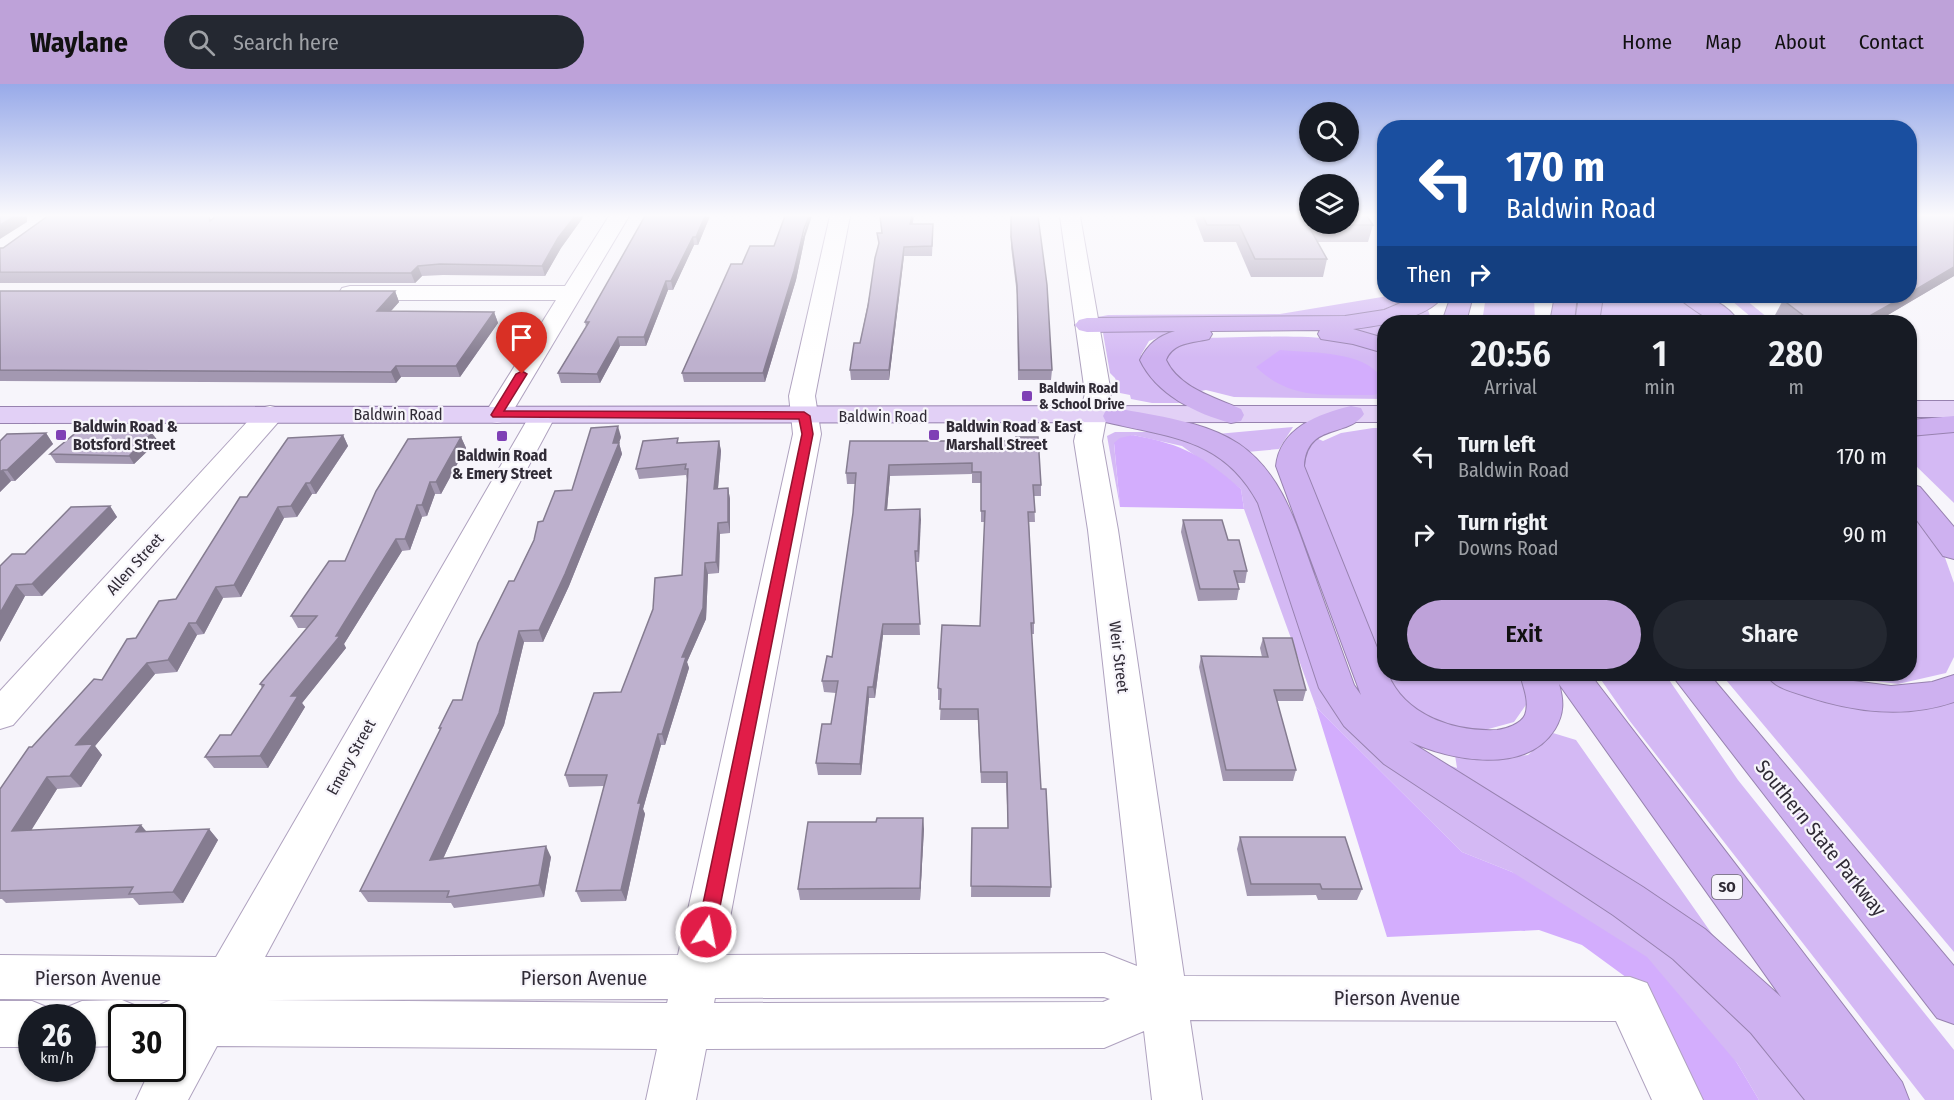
<!DOCTYPE html>
<style>
:root{--surface:#171b24;--page:#242831;--text:#f1f3f6;--muted:#9ea1a6;--accent:#bea2d9}
body{margin:0;font-family:"Fira Sans Condensed",sans-serif;background:var(--page);color:var(--text);height:100vh;display:flex;flex-direction:column;font-size:22px;white-space:nowrap}
*{box-sizing:border-box;margin:0}
p{font-size:20px;color:var(--muted)}
.icon{flex:none;width:33px;height:33px;fill:none;stroke:currentColor;stroke-width:2;stroke-linecap:round;stroke-linejoin:round}
.map{position:relative;flex:1;overflow:hidden}
.details{position:absolute;left:1377px;top:231px;width:540px;height:366px;display:flex;flex-direction:column;background:var(--surface);border-radius:24px;box-shadow:0 2px 4px #0004}
.details>*{flex:none}
.banner{position:absolute;left:1377px;top:36px;width:540px;height:183px;border-radius:24px;box-shadow:0 2px 4px #0004;background:#1a4fa0;color:#fff;overflow:hidden}
.controls{position:absolute;left:1299px;top:18px;display:grid;gap:12px}
.controls a{display:grid;place-items:center;width:60px;height:60px;border-radius:50%;background:var(--surface);box-shadow:0 2px 4px #0004;font-size:30px}
.speed{position:absolute;left:18px;top:920px;display:flex;gap:12px;font-size:30px;font-weight:700;text-align:center}
.speed>*{display:grid;place-content:center;width:78px;height:78px;border-radius:50%;background:var(--surface);box-shadow:0 2px 4px #0004;line-height:1}
.speed small{font-size:15px;font-weight:400}
.speed .limit{border:3px solid #111;border-radius:9px;background:#fff;color:#111}
.pin{position:absolute;display:grid;place-items:center;width:51px;height:51px;color:#fff;margin:-62px -26px;border-radius:50% 50% 50% 0;rotate:-45deg;box-shadow:0 0 6px #0007}
.pin .icon{rotate:45deg}
.me{position:absolute;width:66px;margin:-33px;rotate:11deg;stroke-linejoin:round;filter:drop-shadow(0 0 4px #0008)}
.turn{display:flex;align-items:center;gap:21px;height:126px;padding:0 30px;font-size:27px}
.turn .icon{width:78px;height:78px;stroke-width:2.5}
.turn b{display:block;font-size:42px;line-height:51px}
.then{display:flex;align-items:center;height:57px;padding:0 30px;background:#0003;gap:12px;font-size:22px}
.eta{display:flex;justify-content:space-evenly;align-items:center;height:102px;text-align:center}
.eta b{font-size:36px;font-weight:600;line-height:42px}
.cta{display:flex;gap:12px;margin-top:auto;padding:12px 30px}
.cta a{flex:1;height:69px;border-radius:36px;background:var(--accent);color:#111;font-size:24px;font-weight:600;line-height:69px;text-align:center}
.cta a+a{background:var(--page);color:var(--text)}
ul{padding:0;list-style:none}
li{display:flex;align-items:center;gap:18px;height:78px;padding:0 30px}
li div{flex:1}
li b{display:block;font-size:22px}
li em{font-style:normal}
header{display:flex;align-items:center;gap:36px;box-sizing:border-box;height:84px;padding:0 30px;background:var(--accent);color:#111}
header strong{font-size:28px}
nav{display:flex;gap:33px;margin-inline-start:auto;font-size:21px}
.search{width:420px;height:54px;background:var(--page);display:flex;align-items:center;gap:15px;box-sizing:border-box;padding:0 21px;border-radius:33px;color:var(--muted);font-size:22px}
.map>svg:first-child{display:block}
.green{fill:#d4b9f4}
.forest{fill:#d3adfd}
.lines{fill:none;stroke-linecap:round;stroke-linejoin:round}
.minor-casing{stroke:#afa2bf;stroke-width:2}
.major-casing{stroke:#9782af;stroke-width:2}
.highway-casing{stroke:#9782af;stroke-width:2}
.minor{fill:#fff;fill-rule:evenodd}
.major{fill:#e2d0f6;fill-rule:evenodd}
.highway{fill:#ceb1f0;fill-rule:evenodd}
.wall{fill:#a398b1}
.shaded-wall{fill:#857c90}
.building{fill:#beb1ce;stroke:#857c90;stroke-width:1.5}
.route{fill:#e11d48;stroke:#92132f;stroke-width:1.5}
.poi-dot{fill:#7f40b5;stroke:#f7f5fb;stroke-width:2}
.labels{text-anchor:middle;dominant-baseline:central;stroke-width:4.5;stroke-linejoin:round;paint-order:stroke}
.far-poi-label{font-size:14px;font-weight:bold;fill:#302b36;stroke:#f7f5fb;text-anchor:start}
.shield{fill:#f7f5fb;stroke:#6c6871;stroke-width:1.5}
.shield-label{font-size:15px;font-weight:bold;fill:#302b36}
.street-label{font-size:16px;fill:#302b36;stroke:#f7f5fb}
.poi-label{font-size:16px;font-weight:bold;fill:#302b36;stroke:#f7f5fb;text-anchor:start}
.near-street-label{font-size:20px;fill:#302b36;stroke:#f7f5fb}
</style>
<header>
<strong>Waylane</strong>
<div class="search"><svg class="icon" aria-label="search" viewBox="0 0 24 24"><circle cx="10" cy="10" r="6"/><path d="M15 15l6 6"/></svg>Search here</div>
<nav><a>Home</a><a>Map</a><a>About</a><a>Contact</a></nav>
</header>
<div class="map">
<svg width="1954" height="1016" viewBox="0 0 1954 1016">
<rect width="100%" height="100%" fill="#f7f5fb"/>
<g class="green">
<polygon points="1388,212 1413,212 1376,229 1330,235 1104,236 1098,233 1108,231 1280,230"/>
<polygon points="1486,212 1534,212 1535,238 1482,238"/>
<polygon points="1604,212 1677,212 1699,222 1717,238 1599,238 1599,215"/>
<polygon points="1726,212 1741,212 1773,238 1757,238"/>
<polygon points="1428,226 1432,238 1384,238 1384,256 1364,249 1319,244"/>
<polygon points="1194,245 1168,250 1149,257 1141,271 1149,290 1184,319 1152,319 1131,315 1130,311 1120,309 1115,294 1110,289 1103,249 1106,246"/>
<path d="M 1201,254 C 1254,254 1338,246 1384,268 L 1384,315 L 1234,313 L 1206,306 L 1195,308 L 1174,294 L 1164,274 L 1177,259 Z"/>
<polygon points="1293,343 1279,365 1247,368 1217,350"/>
<polygon points="1954,343 1954,419 1913,379 1910,370 1910,355 1917,348"/>
<polygon points="1373,344 1384,344 1384,590 1524,590 1528,618 1514,638 1481,647 1434,638 1393,608 1379,582 1298,373 1316,354 1323,357 1341,349"/>
<polygon points="1115,348 1162,348 1199,357 1255,401 1324,604 1637,836 1822,1016 1759,1016 1737,979 1512,788 1462,768 1316,623 1244,425 1241,405 1182,362 1133,351 1114,360 1120,423 1107,352"/>
<polygon points="1910,426 1943,468 1954,499 1954,573 1946,589 1898,600 1821,590 1910,590"/>
<polygon points="1597,590 1665,590 1738,696 1954,966 1954,1016 1925,1016 1629,636"/>
<polygon points="1721,590 1769,590 1812,611 1954,617 1954,868"/>
<polygon points="1553,649 1576,656 1738,887 1426,673 1457,684 1455,671 1487,675 1528,671"/>
</g>
<g class="forest">
<path d="M 1280,266 C 1310,269 1385,266 1384,308 L 1373,311 C 1328,310 1291,317 1256,283 Z"/>
<path d="M 1133,351 C 1185,361 1201,371 1241,405 L 1244,425 L 1120,423 L 1114,359 L 1120,354 Z"/>
<polygon points="1316,623 1462,768 1512,788 1647,873 1737,979 1759,1016 1701,1016 1649,910 1582,861 1539,846 1387,853"/>
</g>
<g class="lines">
<g class="minor-casing">
<g id="minor">
<polygon points="609,132 629,132 507,337 497,339 487,337 484,331 556,216 350,216 342,214 339,209 342,204 350,202 565,202"/>
<path d="M 830,132 L 850,132 L 815,312 L 821,350 L 723,871 L 1104,869 L 1137,882 L 1088,446 L 1074,357 L 1085,309 L 1060,132 L 1080,132 L 1111,309 L 1102,357 L 1118,446 L 1184,892 L 1630,893 L 1647,899 L 1703,1016 L 1652,1016 L 1616,937 L 1190,936 L 1202,1016 L 1152,1016 L 1144,947 L 1104,964 L 706,965 L 696,1016 L 646,1016 L 657,965 L 217,962 L 188,1016 L 136,1016 L 151,984 L 172,984 L 172,933 L 151,933 L 155,923 L 171,916 L 0,915 L 0,871 L 216,873 L 530,331 L 533,325 L 543,323 L 553,325 L 556,331 L 265,873 L 678,871 L 793,350 L 789,312 ZM 1104,913 L 1110,915 L 1103,918 L 714,919 L 715,914 ZM 668,915 L 667,919 L 266,916 Z"/>
<polygon points="270,322 280,324 283,330 280,336 13,641 0,645 0,607 260,324"/>
<polygon points="122,916 139,923 143,933 122,933 122,962 82,963 82,933 61,933 65,924 82,917"/>
<polygon points="0,917 32,917 49,924 53,933 32,933 32,963 0,963"/>
</g>
</g>
<g class="major-casing">
<g id="major">
<rect x="1910" y="317" width="44" height="16"/>
<polygon points="1384,322 1384,338 0,339 0,323"/>
</g>
</g>
<g class="highway-casing">
<g id="highway">
<path d="M 1417,212 L 1443,212 C 1428,235 1378,242 1353,245 L 1384,254 L 1384,269 L 1353,260 L 1321,255 L 1318,250 L 1320,246 L 1210,247 L 1212,250 L 1209,255 C 1192,259 1173,258 1166,276 C 1179,304 1214,313 1241,325 L 1244,331 L 1241,337 L 1231,339 C 1196,330 1156,310 1140,276 C 1148,260 1158,252 1175,247 L 1087,248 L 1079,246 L 1075,241 L 1079,236 L 1087,234 L 1345,232 L 1384,226 Z"/>
<polygon points="1451,212 1473,212 1466,238 1442,238"/>
<polygon points="1555,212 1577,212 1574,238 1550,238"/>
<polygon points="1583,212 1605,212 1602,219 1599,238 1575,238 1578,219"/>
<path d="M 1676,212 C 1701,209 1724,216 1739,238 C 1732,239 1722,240 1715,238 C 1711,238 1678,215 1676,212 Z"/>
<path d="M 1351,322 L 1361,324 L 1364,330 C 1348,354 1307,338 1304,382 L 1384,581 L 1384,590 L 1388,590 C 1405,632 1455,648 1497,646 C 1506,645 1521,640 1525,631 C 1530,617 1523,603 1520,590 L 1590,590 L 1902,998 L 1909,1016 L 1805,1016 L 1751,949 L 1673,875 L 1613,831 L 1384,680 L 1344,642 L 1319,604 L 1258,419 C 1223,354 1171,354 1106,338 L 1103,332 L 1106,326 L 1116,324 C 1156,332 1204,337 1239,360 C 1284,391 1297,444 1315,493 C 1328,529 1341,565 1354,601 L 1361,611 L 1276,382 C 1280,344 1318,330 1351,322 ZM 1559,600 L 1781,913 L 1705,845 L 1643,803 L 1409,657 C 1450,677 1527,691 1555,645 C 1564,630 1564,617 1559,600 Z"/>
<polygon points="1954,332 1954,348 1910,352 1910,336"/>
<polygon points="1910,400 1920,403 1954,443 1954,475 1943,472 1910,427"/>
<polygon points="1671,590 1709,590 1954,882 1954,940 1937,934"/>
<path d="M 1766,590 L 1820,590 L 1846,596 L 1891,602 L 1932,598 L 1954,591 L 1954,618 C 1904,635 1854,628 1805,612 C 1790,607 1774,604 1766,590 Z"/>
</g>
</g>
<use href="#minor" class="minor"/>
<use href="#major" class="major"/>
<use href="#highway" class="highway"/>
</g>
<g class="wall">
<polygon points="216,132 584,132 561,164 545,192 443,191 422,192 415,199 0,199 0,164 213,135"/>
<polygon points="710,132 698,161 694,161 673,206 668,206 646,262 620,262 600,299 561,299 558,289 586,243 585,238"/>
<polygon points="1011,132 1052,286 1051,296 1018,296 1017,211 1011,163"/>
<polygon points="1194,132 1310,132 1373,141 1368,158 1317,158 1327,175 1323,193 1251,193 1236,158 1204,158"/>
<polygon points="1954,132 1954,192 1876,238 1785,238 1775,231 1783,216"/>
<polygon points="913,140 933,149 932,172 904,172 889,296 851,296 850,286 860,259 879,162 877,149 881,149"/>
<polygon points="805,153 796,196 765,298 684,298 682,289 742,180"/>
<polygon points="0,207 395,207 399,218 391,227 494,228 498,239 460,293 401,293 396,299 0,297"/>
<polygon points="46,349 53,360 15,397 11,397 0,408 0,357"/>
<polygon points="343,351 348,362 316,410 312,410 297,433 284,434 241,513 223,514 204,550 197,551 177,588 155,590 95,662 102,671 81,703 57,705 31,746 147,748 209,745 218,756 183,819 139,821 133,814 6,819 2,815 0,815 0,705 32,663 102,596 136,554 176,515 247,413"/>
<polygon points="461,353 466,364 441,410 435,410 427,432 422,433 410,466 402,467 344,560 346,564 302,619 305,623 268,684 214,684 205,673 231,651 262,604 260,600 307,544 298,544 291,532 345,477"/>
<polygon points="621,353 619,359 622,370 569,502 543,558 524,558 504,641 443,775 551,773 544,813 454,824 451,819 368,818 360,807 440,647 439,644 462,616 514,497 543,437"/>
<polygon points="158,357 134,380 56,379 50,370"/>
<polygon points="719,357 721,367 718,405 728,404 730,415 730,449 720,450 719,489 708,490 706,535 687,578 689,584 665,661 661,661 643,725 645,730 626,817 581,818 576,807 604,702 569,703 565,691 621,608 682,491 687,396 686,391 639,395 636,385"/>
<polygon points="1016,357 1041,401 1041,412 1034,412 1035,438 1029,438 1034,539 1034,550 1031,550 1041,705 1051,803 1050,813 971,813 972,744 1008,744 1006,699 981,699 978,636 940,636 941,616 938,616 938,604 980,542 985,438 981,438 981,399 972,399 972,390 890,392 887,426 920,425 919,478 916,478 920,551 883,551 875,614 869,614 861,691 818,691 816,679 831,640 836,609 824,608 822,597 832,573 853,429 855,400 847,400 846,389"/>
<polygon points="110,422 117,433 42,512 25,512 0,558 25,470"/>
<polygon points="1183,436 1228,456 1247,487 1245,499 1238,499 1239,505 1237,516 1198,517 1181,448"/>
<polygon points="1263,554 1306,606 1303,617 1277,617 1296,686 1293,697 1223,697 1199,583 1201,572 1262,573 1260,564"/>
<polygon points="924,745 920,816 800,816 798,805"/>
<polygon points="1240,753 1362,805 1357,816 1318,816 1316,811 1247,812 1237,765"/>
</g>
<g class="shaded-wall">
<polygon points="15,132 27,132 27,138 0,155 0,141"/>
<polygon points="575,132 584,132 561,164 545,192 542,182 558,154"/>
<polygon points="705,132 710,132 698,161 696,153"/>
<polygon points="809,132 812,132 805,153 796,196 765,298 763,289"/>
<polygon points="912,132 914,132 911,149 910,140"/>
<polygon points="693,153 694,161 673,206 671,197"/>
<polygon points="904,163 904,172 889,296 889,286"/>
<polygon points="418,182 422,192 415,199 411,189"/>
<polygon points="1954,183 1954,192 1876,238 1859,238 1905,212 1910,212 1910,209"/>
<polygon points="666,197 668,206 646,262 644,253"/>
<polygon points="395,207 399,218 382,237 377,227"/>
<polygon points="494,228 498,239 460,293 456,282"/>
<polygon points="618,253 620,262 600,299 597,290"/>
<polygon points="396,282 401,293 396,299 391,288"/>
<polygon points="618,342 621,353 619,359 622,370 569,502 543,558 539,546 613,359"/>
<polygon points="46,349 53,360 15,397 7,386"/>
<polygon points="152,349 158,357 134,380 129,372"/>
<polygon points="343,351 348,362 316,410 310,399"/>
<polygon points="461,353 466,364 441,410 436,398"/>
<polygon points="719,357 721,367 717,416 714,405"/>
<polygon points="889,381 890,392 886,437 885,426"/>
<polygon points="3,386 11,397 0,408 0,388"/>
<polygon points="430,398 435,410 427,432 422,421"/>
<polygon points="306,399 312,410 297,433 291,422"/>
<polygon points="728,404 730,415 730,449 728,438"/>
<polygon points="417,421 422,433 410,466 405,455"/>
<polygon points="110,422 117,433 42,512 32,500"/>
<polygon points="278,423 284,434 241,513 234,501"/>
<polygon points="920,425 921,436 919,478 918,467"/>
<polygon points="718,439 720,450 719,489 716,478"/>
<polygon points="396,455 402,467 344,560 346,564 302,619 305,623 268,684 260,672 291,612 336,552"/>
<polygon points="705,479 708,490 706,535 687,578 689,584 665,661 662,650"/>
<polygon points="16,501 25,512 0,558 0,529"/>
<polygon points="216,503 223,514 204,550 196,539"/>
<polygon points="189,539 197,551 177,588 168,576"/>
<polygon points="883,540 883,551 875,614 873,603"/>
<polygon points="519,547 524,558 504,641 437,788 430,776"/>
<polygon points="147,579 155,590 95,662 102,671 81,703 70,692 76,661"/>
<polygon points="868,603 869,614 861,691 860,680"/>
<polygon points="658,650 661,661 643,725 645,730 626,817 621,806 638,719"/>
<polygon points="47,693 57,705 24,758 12,747"/>
<polygon points="923,734 924,745 920,816 920,804"/>
<polygon points="141,741 151,753 136,748"/>
<polygon points="209,745 218,756 183,819 173,808"/>
<polygon points="546,762 551,773 544,813 539,801"/>
</g>
<g class="building">
<polygon points="0,132 15,132 0,141"/>
<polygon points="48,132 209,132 210,137 216,132 575,132 558,154 542,182 440,180 418,182 411,189 0,188 0,164 3,164"/>
<polygon points="645,132 705,132 696,153 693,153 671,197 666,197 644,253 618,253 597,290 558,289 589,238 585,238"/>
<polygon points="785,132 809,132 804,145 794,187 763,289 682,289 731,180 742,180 750,162 774,162"/>
<polygon points="880,132 912,132 910,140 933,140 932,162 904,163 889,286 850,286 854,259 860,259 868,222 875,174 879,159 877,149 882,149"/>
<polygon points="1011,132 1038,132 1047,201 1052,286 1019,286 1017,201 1011,153"/>
<polygon points="1203,132 1310,132 1310,140 1348,140 1348,132 1367,132 1373,141 1308,141 1327,175 1255,175 1239,141 1207,141"/>
<polygon points="1910,132 1954,132 1954,183 1910,209"/>
<polygon points="0,207 395,207 377,227 494,228 456,282 396,282 391,288 0,286"/>
<polygon points="1791,212 1905,212 1859,238 1812,238 1783,216"/>
<polygon points="618,342 613,359 619,359 565,490 539,546 519,547 499,629 430,776 546,762 539,801 447,813 449,807 360,807 441,644 439,644 453,616 462,616 478,559 509,497 514,497 534,456 538,438 543,437 555,407 572,406 591,344"/>
<polygon points="78,347 152,349 129,372 50,370"/>
<polygon points="46,349 7,386 3,386 0,388 0,357 7,350"/>
<polygon points="343,351 310,399 306,399 291,422 278,423 234,501 216,503 196,539 189,539 168,576 147,579 76,661 93,660 70,692 47,693 12,747 141,741 136,748 209,745 173,808 129,810 133,803 0,807 0,705 29,663 32,663 94,595 102,596 127,555 136,554 159,517 176,515 240,413 247,413 288,354"/>
<polygon points="461,353 436,398 430,398 422,421 417,421 405,455 396,455 336,552 340,552 291,612 298,612 260,672 205,673 220,651 231,651 264,601 260,600 317,532 291,532 329,477 345,477 376,407 408,355"/>
<polygon points="1016,353 1038,353 1041,401 1033,401 1035,428 1028,428 1034,539 1031,539 1041,705 1046,705 1051,803 971,802 972,744 1008,744 1007,688 981,688 978,625 940,625 941,605 938,604 942,541 980,542 985,427 981,427 981,388 972,388 972,379 889,381 885,426 920,425 918,467 915,467 920,540 883,540 873,603 868,603 860,680 816,679 822,640 831,640 838,597 822,597 827,572 832,573 853,429 856,389 846,389 850,357 1016,357"/>
<polygon points="678,354 677,359 719,357 714,405 728,404 728,438 718,439 716,478 705,479 703,524 682,573 686,573 662,650 658,650 638,719 641,719 621,806 576,807 607,691 565,691 594,609 621,608 653,525 655,494 682,491 688,385 685,385 686,380 636,385 643,357"/>
<polygon points="110,422 32,500 16,501 0,529 0,482 12,470 25,470 71,423"/>
<polygon points="1183,436 1222,436 1228,456 1239,456 1247,487 1234,487 1239,505 1200,505"/>
<polygon points="1263,554 1292,554 1306,606 1274,606 1296,686 1226,686 1201,572 1268,573"/>
<polygon points="877,734 923,734 920,804 798,805 808,738 876,738"/>
<polygon points="1240,753 1345,753 1362,805 1322,805 1320,800 1251,800"/>
</g>
<linearGradient id="sky" x2="0" y2="1"><stop stop-color="#98aae9"/><stop offset="0.48" stop-color="#fbfafd"/><stop offset="1" stop-color="#fbfafd" stop-opacity="0"/></linearGradient>
<rect width="1954" height="274" fill="url(#sky)"/>
<polygon class="route" points="522,287 527,290 504,327 804,328 810,332 813,350 715,848 712,854 706,857 699,854 697,848 802,350 799,335 493,333 491,331 516,290"/>
<g class="poi-dot">
<rect x="1021" y="306" width="12" height="12" rx="3"/>
<rect x="55" y="345" width="12" height="12" rx="3"/>
<rect x="928" y="345" width="12" height="12" rx="3"/>
<rect x="496" y="346" width="12" height="12" rx="3"/>
</g>
<g class="labels">
<g class="far-poi-label">
<text x="1039" y="304">Baldwin Road<tspan x="1039" dy="16">&amp; School Drive</tspan></text>
</g>
<rect class="shield" x="1712" y="791" width="30" height="24" rx="4.5"/>
<g class="shield-label">
<text x="1727" y="803">SO</text>
</g>
<g class="street-label">
<text x="398" y="330">Baldwin Road</text>
<text x="883" y="332">Baldwin Road</text>
<text transform="translate(135 480) rotate(-48)">Allen Street</text>
<text transform="translate(1119 573) rotate(83)">Weir Street</text>
<text transform="translate(351 673) rotate(-61)">Emery Street</text>
</g>
<g class="poi-label">
<text x="73" y="342">Baldwin Road &amp;<tspan x="73" dy="18">Botsford Street</tspan></text>
<text x="946" y="342">Baldwin Road &amp; East<tspan x="946" dy="18">Marshall Street</tspan></text>
<text x="502" y="371" text-anchor="middle">Baldwin Road<tspan x="502" dy="18">&amp; Emery Street</tspan></text>
</g>
<g class="near-street-label">
<text transform="translate(1821 754) rotate(51)">Southern State Parkway</text>
<text x="98" y="894">Pierson Avenue</text>
<text x="584" y="894">Pierson Avenue</text>
<text x="1397" y="914">Pierson Avenue</text>
</g>
</g>
</svg>
<div class="controls">
<a><svg class="icon" aria-label="search" viewBox="0 0 24 24"><circle cx="10" cy="10" r="6"/><path d="M15 15l6 6"/></svg></a>
<a><svg class="icon" aria-label="layers" viewBox="0 0 24 24"><path d="M12 4l9 5-9 5-9-5zM3 14l9 5 9-5"/></svg></a>
</div>
<div class="speed"><div>26<small>km/h</small></div><div class="limit">30</div></div>
<div class="pin" style="left:522px;top:290px;background:#d93025"><svg class="icon" aria-label="arrive" viewBox="0 0 24 24"><path d="M6 21V4h12l-3 4 3 4H6"/></svg></div>
<svg class="me" style="left:706px;top:848px" viewBox="-20 -20 40 40"><circle r="17" fill="#e11d48" stroke="#fff" stroke-width="3"/><path d="M0-11L8 9 0 5-8 9z" fill="#fff"/></svg>
<div class="banner">
<div class="turn"><svg class="icon" aria-label="left" viewBox="0 0 24 24"><path d="M17 20v-9H6M10 6l-5 5 5 5"/></svg><div><b>170 m</b>Baldwin Road</div></div>
<div class="then">Then<svg class="icon" aria-label="right" viewBox="0 0 24 24"><path d="M7 20v-9h11M14 6l5 5-5 5"/></svg></div>
</div>
<section class="details">
<div class="eta">
<div><b>20:56</b><p>Arrival</p></div>
<div><b>1</b><p>min</p></div>
<div><b>280</b><p>m</p></div>
</div>
<ul>
<li><svg class="icon" aria-label="left" viewBox="0 0 24 24"><path d="M17 20v-9H6M10 6l-5 5 5 5"/></svg><div><b>Turn left</b><p>Baldwin Road</p></div><em>170 m</em></li>
<li><svg class="icon" aria-label="right" viewBox="0 0 24 24"><path d="M7 20v-9h11M14 6l5 5-5 5"/></svg><div><b>Turn right</b><p>Downs Road</p></div><em>90 m</em></li>
</ul>
<div class="cta"><a>Exit</a><a>Share</a></div>
</section>
</div>
